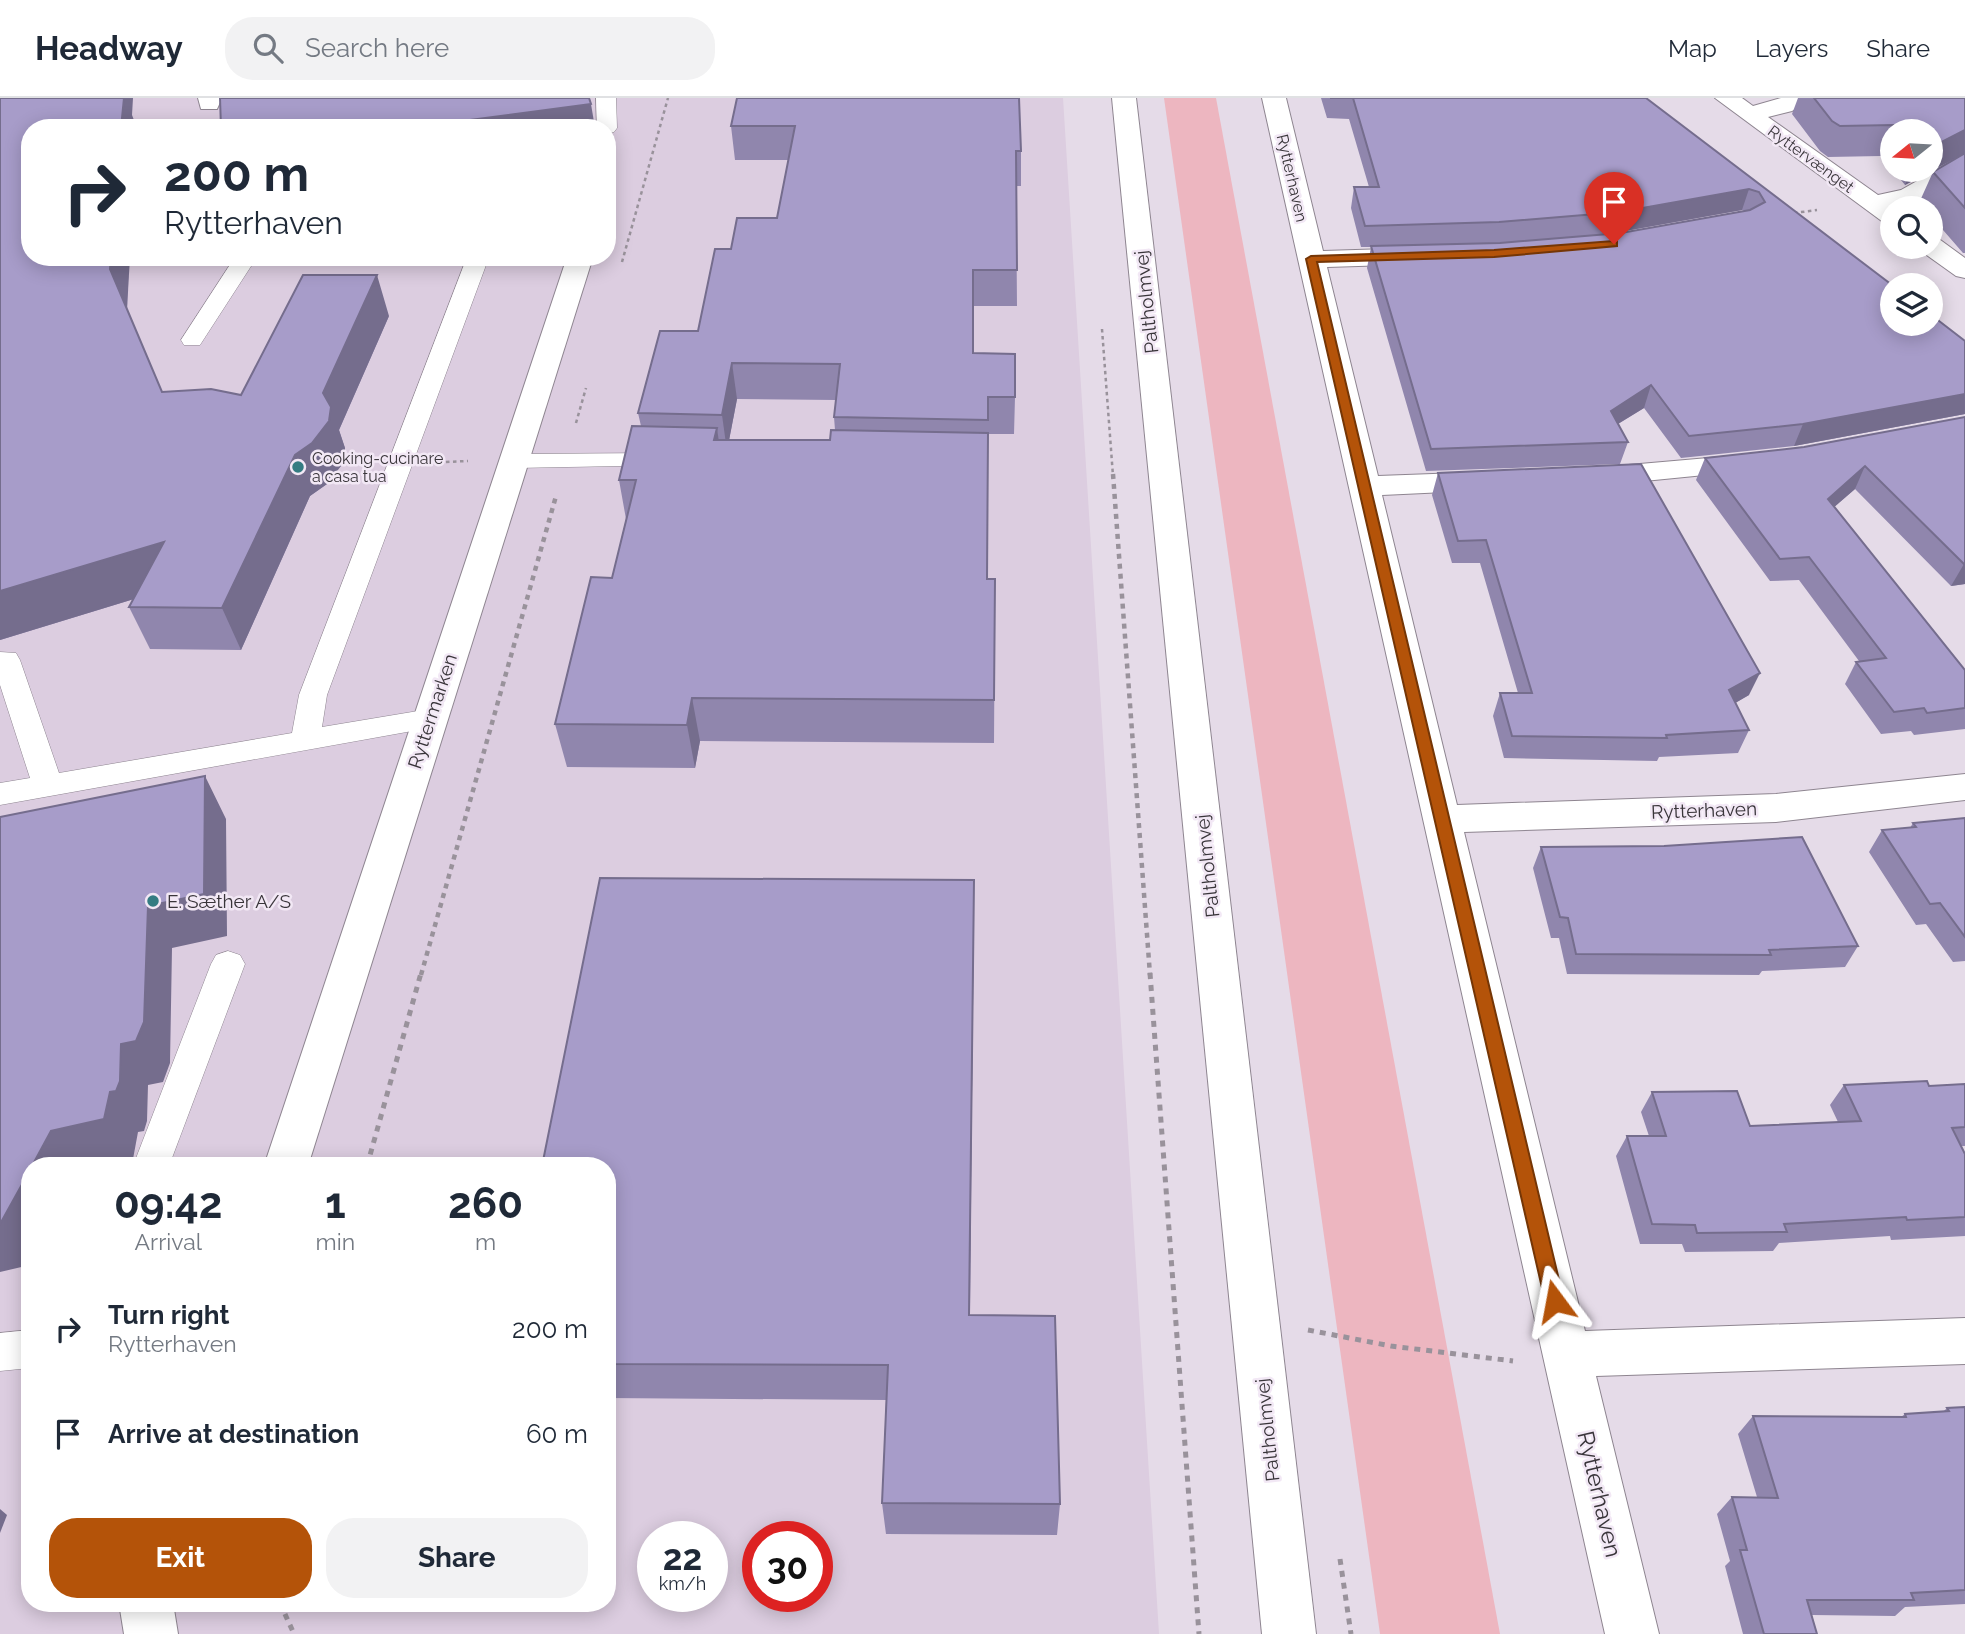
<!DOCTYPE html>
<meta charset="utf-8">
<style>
:root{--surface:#fff;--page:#f2f2f3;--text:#1f2937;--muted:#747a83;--line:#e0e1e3;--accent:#b45309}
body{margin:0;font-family:Raleway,sans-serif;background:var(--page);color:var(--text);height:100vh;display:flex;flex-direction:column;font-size:26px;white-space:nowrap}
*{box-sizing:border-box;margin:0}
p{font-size:23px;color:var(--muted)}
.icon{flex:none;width:38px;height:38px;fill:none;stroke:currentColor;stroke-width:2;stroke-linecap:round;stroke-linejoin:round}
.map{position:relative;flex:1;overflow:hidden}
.panel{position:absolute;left:21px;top:1059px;width:595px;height:455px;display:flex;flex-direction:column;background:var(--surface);border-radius:28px;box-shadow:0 4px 18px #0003}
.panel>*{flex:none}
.top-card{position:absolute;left:21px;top:21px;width:595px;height:147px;border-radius:28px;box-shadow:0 4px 18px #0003;background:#fff;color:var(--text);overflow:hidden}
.needle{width:46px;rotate:252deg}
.tools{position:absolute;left:1880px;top:21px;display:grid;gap:14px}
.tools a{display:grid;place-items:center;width:63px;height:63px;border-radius:50%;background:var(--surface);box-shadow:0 4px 18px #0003;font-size:35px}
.speed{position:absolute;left:637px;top:1423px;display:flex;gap:14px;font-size:35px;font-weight:700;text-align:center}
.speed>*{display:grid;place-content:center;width:91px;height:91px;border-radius:50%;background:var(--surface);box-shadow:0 4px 18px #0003;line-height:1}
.speed small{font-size:18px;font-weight:400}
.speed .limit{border:10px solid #d22;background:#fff;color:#111}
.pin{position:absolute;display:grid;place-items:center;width:60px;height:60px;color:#fff;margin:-72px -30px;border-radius:50% 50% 50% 0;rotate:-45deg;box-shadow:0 0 7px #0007}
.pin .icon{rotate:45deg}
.me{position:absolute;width:77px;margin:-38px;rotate:347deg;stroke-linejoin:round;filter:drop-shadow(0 0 5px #0008)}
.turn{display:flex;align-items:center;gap:24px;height:147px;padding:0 28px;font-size:32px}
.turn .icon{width:91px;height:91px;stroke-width:2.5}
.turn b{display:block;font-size:49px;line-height:60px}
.eta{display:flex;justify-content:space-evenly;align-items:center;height:119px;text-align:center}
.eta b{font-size:42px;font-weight:700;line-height:49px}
.cta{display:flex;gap:14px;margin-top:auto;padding:14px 28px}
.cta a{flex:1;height:80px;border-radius:28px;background:var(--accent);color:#fff;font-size:28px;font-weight:700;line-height:80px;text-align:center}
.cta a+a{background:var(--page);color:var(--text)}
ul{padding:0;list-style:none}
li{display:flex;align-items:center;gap:21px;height:105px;padding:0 28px}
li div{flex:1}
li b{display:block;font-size:26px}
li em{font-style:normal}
header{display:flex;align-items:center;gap:42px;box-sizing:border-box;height:98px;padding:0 35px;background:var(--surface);border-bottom:2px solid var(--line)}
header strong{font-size:33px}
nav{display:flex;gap:38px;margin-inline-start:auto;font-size:24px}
.search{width:490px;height:63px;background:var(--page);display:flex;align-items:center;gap:18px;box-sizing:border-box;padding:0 24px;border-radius:28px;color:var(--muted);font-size:26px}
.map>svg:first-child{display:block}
.built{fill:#dccde0;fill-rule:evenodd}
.green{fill:#edb6c0}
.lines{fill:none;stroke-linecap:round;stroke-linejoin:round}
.service-casing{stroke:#8e8590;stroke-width:1}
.minor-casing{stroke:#8e8590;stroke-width:2}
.path-far2{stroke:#99929b;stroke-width:2.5;stroke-dasharray:3.5 3.5;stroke-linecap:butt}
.path-far1{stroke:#99929b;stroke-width:4.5;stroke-dasharray:5 5;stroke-linecap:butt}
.path{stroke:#99929b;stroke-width:5;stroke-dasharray:6 6;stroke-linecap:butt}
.service{fill:#fff;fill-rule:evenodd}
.minor{fill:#fff;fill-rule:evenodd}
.wall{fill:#9086ad;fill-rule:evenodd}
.shaded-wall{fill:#756d8d}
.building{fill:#a79cc9;stroke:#756d8d;stroke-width:2}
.route{fill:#b45309;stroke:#753606;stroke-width:2}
.poi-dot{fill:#347c82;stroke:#f2e8f5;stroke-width:2.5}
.labels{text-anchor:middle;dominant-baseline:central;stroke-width:5;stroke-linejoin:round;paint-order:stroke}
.far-street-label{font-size:16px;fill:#39353a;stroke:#f2e8f5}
.far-poi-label{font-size:16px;fill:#39353a;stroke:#f2e8f5;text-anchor:start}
.street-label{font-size:19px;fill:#39353a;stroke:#f2e8f5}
.poi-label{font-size:19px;fill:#39353a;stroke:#f2e8f5;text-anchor:start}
.near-street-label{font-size:23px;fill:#39353a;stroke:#f2e8f5}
</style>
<header>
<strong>Headway</strong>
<div class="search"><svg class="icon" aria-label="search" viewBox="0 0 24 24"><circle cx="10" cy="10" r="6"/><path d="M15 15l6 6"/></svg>Search here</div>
<nav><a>Map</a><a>Layers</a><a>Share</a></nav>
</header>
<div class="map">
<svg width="1965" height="1536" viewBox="0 0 1965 1536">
<rect width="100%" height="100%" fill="#e5dbe8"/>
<path class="built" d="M 0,0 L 1063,0 L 1159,1536 L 0,1536 ZM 30,30 L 607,30 L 607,159 L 30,159 ZM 30,1068 L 607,1068 L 607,1505 L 30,1505 ZM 653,1438 L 712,1438 L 712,1498 L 653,1498 ZM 758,1438 L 817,1438 L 817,1498 L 758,1498 Z"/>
<polygon class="green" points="1164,0 1216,0 1500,1536 1380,1536"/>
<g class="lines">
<g class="service-casing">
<g id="service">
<polygon points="596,0 616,0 617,30 614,34 607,36 607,30 597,30"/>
<polygon points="235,159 257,159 200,247 184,247 181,242"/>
<polygon points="467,159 489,159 327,597 322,629 430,611 440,614 445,621 440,628 0,707 0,685 30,680 0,587 0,554 16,555 20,562 59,675 292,635 299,597"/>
<polygon points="666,355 675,357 678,362 675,367 514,370 505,368 502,363 505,358 514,356"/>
<polygon points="228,853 240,857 245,866 169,1068 133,1068 211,866 216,857"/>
<polygon points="30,1232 30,1270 0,1273 0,1235"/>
</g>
</g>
<g class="minor-casing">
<g id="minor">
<polygon points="198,0 222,0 217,11 201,11"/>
<polygon points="1112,0 1136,0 1316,1536 1262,1536"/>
<polygon points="1262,0 1286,0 1323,153 1421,150 1430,152 1434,158 1430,164 1421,166 1327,169 1378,378 1488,374 1499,376 1503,383 1499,390 1488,392 1382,397 1457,707 1776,696 1965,676 1965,702 1776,724 1464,734 1585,1233 1965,1220 1965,1266 1596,1278 1659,1536 1605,1536"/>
<polygon points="1715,0 1742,0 1753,8 1781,0 1811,0 1792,13 1768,19 1878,97 1901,92 1965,56 1965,74 1919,102 1894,108 1896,110 1892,110 1892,127 1883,124"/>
<polygon points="1930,139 1939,141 1965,160 1965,180 1956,178 1921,153 1918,149 1930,149"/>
<polygon points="567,159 593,159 308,1068 264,1068"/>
<polygon points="1754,356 1765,359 1769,365 1765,371 1594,388 1583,386 1579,379 1583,372 1594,370"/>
<polygon points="119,1505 173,1505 178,1536 124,1536"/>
</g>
</g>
<g class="path-far2">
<polyline points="1794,115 1817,112"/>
<polyline points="622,164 668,0"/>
<polyline points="1102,231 1113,378"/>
<polyline points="576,325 586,290"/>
<polyline points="446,364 468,363"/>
</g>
<g class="path-far1">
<polyline points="1113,376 1150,877"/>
<polyline points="421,877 556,398"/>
</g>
<g class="path">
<polyline points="1150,875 1199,1536"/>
<polyline points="367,1068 421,875"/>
<polyline points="1308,1232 1391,1248 1513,1263"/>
<polyline points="1340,1461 1351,1536"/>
<polyline points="280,1505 294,1536"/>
</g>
<use href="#service" class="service"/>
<use href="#minor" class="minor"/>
</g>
<g class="wall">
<polygon points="0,0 132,17 127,211 162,294 241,297 389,218 339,332 345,350 344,364 327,386 310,398 241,552 150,551 129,509 134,501 0,542"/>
<path d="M 737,0 L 1021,53 L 1021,88 L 1016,88 L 1017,208 L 973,208 L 973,255 L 1015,299 L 1014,336 L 988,336 L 987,481 L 995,481 L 994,645 L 700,643 L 695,670 L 567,669 L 555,626 L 612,480 L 626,421 L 619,382 L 641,328 L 638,315 L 698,233 L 731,151 L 777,120 L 789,62 L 735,62 L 731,28 ZM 737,301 L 836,302 L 834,319 L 835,332 L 830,342 L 729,342 Z"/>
<path d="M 1321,0 L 1646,0 L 1965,243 L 1965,316 L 1794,348 L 1681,360 L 1644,310 L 1618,326 L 1628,344 L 1620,366 L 1426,373 L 1367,170 L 1371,149 L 1361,149 L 1351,110 L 1354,89 L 1369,89 L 1349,21 L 1327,20 ZM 1742,112 L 1745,113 L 1621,135 L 1614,135 Z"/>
<polygon points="1798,0 1965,0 1965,155 1963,155 1930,117 1930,110 1924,110 1919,105 1933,74 1958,59 1905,87 1893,72 1930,72 1930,33 1892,33 1892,71 1881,58 1828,59 1820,53 1792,16"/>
<polygon points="1965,319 1965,486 1951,488 1855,391 1834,409 1965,572 1965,631 1914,637 1911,633 1881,636 1845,586 1856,564 1859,563 1799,482 1770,483 1696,382 1705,360 1804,349"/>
<polygon points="1438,375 1749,597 1735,605 1749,632 1738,655 1659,659 1657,663 1504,660 1493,618 1500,595 1518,595 1480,465 1452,465 1432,397"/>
<polygon points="1965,720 1965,863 1953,864 1926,826 1916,827 1869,754 1882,732 1910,730 1913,725"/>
<polygon points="1541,749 1858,848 1845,869 1762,873 1759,877 1567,876 1559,840 1551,840 1533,770"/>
<polygon points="974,782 970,1217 1060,1406 1057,1437 886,1436 882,1405 886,1302 607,1300 607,1068"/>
<polygon points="1965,986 1965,1048 1961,1048 1965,1056 1965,1138 1891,1142 1890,1138 1779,1145 1773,1153 1685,1154 1682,1146 1640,1146 1616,1058 1627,1038 1649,1038 1641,1014 1652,994 1750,1028 1838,1024 1830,1007 1844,987 1929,988"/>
<polygon points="1965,1309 1965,1506 1905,1509 1895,1518 1812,1517 1817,1536 1743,1536 1725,1468 1730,1463 1717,1416 1732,1399 1757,1399 1738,1336 1753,1318 1901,1319 1905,1316 1943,1314 1947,1310"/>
</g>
<g class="shaded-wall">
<polygon points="116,0 133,0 132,17 137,30 121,30"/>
<polygon points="591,6 595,30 409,30"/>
<polygon points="1965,32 1965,55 1905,87 1911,72 1930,72 1930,50"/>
<polygon points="1749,91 1742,112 1614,135 1620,114"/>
<polygon points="111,159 130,159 127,211 110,171"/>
<polygon points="377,177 389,218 339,332 345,350 344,364 327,386 310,398 241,552 222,510"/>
<polygon points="732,265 737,301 727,353 722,317"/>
<polygon points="1651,287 1644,310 1603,335 1611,313"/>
<polygon points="1965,296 1965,316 1794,348 1803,326"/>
<polygon points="717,330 723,373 714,342"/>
<polygon points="1865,368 1855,391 1817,424 1828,401"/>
<polygon points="164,444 183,486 0,542 0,493"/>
<polygon points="1965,465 1965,486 1951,488 1964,466"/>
<polygon points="1760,575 1749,597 1718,615 1729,592"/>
<polygon points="692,600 700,643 695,670 687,627"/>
<polygon points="205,678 226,721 227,838 172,850 170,965 163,984 148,987 147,1023 144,1033 138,1034 133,1061 103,1068 32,1068 51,1033 121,946 148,808"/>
<polygon points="974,782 974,824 969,1253 969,1217"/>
<polygon points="30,1072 30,1167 0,1174 0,1126"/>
<polygon points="0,1411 7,1417 0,1435"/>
</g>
<g class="building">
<polygon points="0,0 124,0 121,30 30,30 30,159 111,159 110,171 162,294 211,291 241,297 303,177 377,177 323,295 331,309 329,323 312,345 295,357 222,510 129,509 164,444 0,493"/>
<polygon points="220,0 589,0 591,6 409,30 221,30"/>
<polygon points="737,0 1019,0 1021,53 1016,53 1017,172 973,172 973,255 1015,256 1015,299 988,299 988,322 834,319 840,266 732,265 722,317 638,315 660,233 698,233 715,151 731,151 737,120 777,120 795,28 731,28"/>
<polygon points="1330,0 1646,0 1892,187 1892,226 1930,226 1930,216 1965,243 1965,296 1803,326 1689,338 1651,287 1611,313 1628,344 1431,351 1371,148 1500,145 1621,135 1750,112 1765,104 1759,94 1749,91 1620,114 1499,124 1365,128 1354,89 1379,89 1353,0"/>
<polygon points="1814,0 1965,0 1965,32 1930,50 1930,33 1899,33 1894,27 1840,28 1832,23"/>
<polygon points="1965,55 1965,110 1933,74"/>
<polygon points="1965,319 1965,465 1964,466 1865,368 1828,401 1965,572 1965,610 1927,615 1924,610 1894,614 1856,564 1886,560 1809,459 1780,461 1705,360 1804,349"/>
<polygon points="632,328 717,330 714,342 830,342 831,332 988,335 987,481 995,481 994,602 692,600 687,627 555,626 591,479 612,480 636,382 619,382"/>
<polygon points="1641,366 1760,575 1729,592 1749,632 1666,637 1667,640 1512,638 1500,595 1532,595 1486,442 1458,443 1438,375"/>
<polygon points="205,678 204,796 148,808 144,924 136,943 121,946 120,983 116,993 110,994 104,1021 51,1033 32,1068 30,1068 30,1072 0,1126 0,719"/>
<polygon points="1965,720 1965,839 1940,805 1930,806 1882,732 1916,729 1913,725"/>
<polygon points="1802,739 1858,848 1769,852 1771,857 1576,856 1568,820 1560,819 1541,749 1664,748"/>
<polygon points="600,780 974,782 969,1217 1055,1218 1060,1406 882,1405 888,1267 607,1266 607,1068 542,1068"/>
<polygon points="1927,983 1929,988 1965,986 1965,1029 1952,1030 1965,1056 1965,1119 1907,1122 1906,1119 1784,1126 1787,1134 1697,1135 1695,1127 1652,1126 1627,1038 1666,1038 1652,994 1737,993 1750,1028 1861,1023 1844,987"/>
<polygon points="1965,1309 1965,1492 1911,1495 1914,1502 1807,1502 1817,1536 1764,1536 1740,1452 1747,1452 1732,1399 1778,1400 1753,1318 1906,1319 1905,1316 1949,1313 1947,1310"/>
</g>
<polygon class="route" points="1614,143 1617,143 1617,148 1494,159 1317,164 1564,1203 1561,1209 1555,1212 1548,1209 1545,1203 1306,161 1311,158 1494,152"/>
<g class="poi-dot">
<circle cx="298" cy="369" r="7"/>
<circle cx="153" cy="803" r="7"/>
</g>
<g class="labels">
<g class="far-street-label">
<text transform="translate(1811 61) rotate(36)">Ryttervænget</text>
<text transform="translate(1292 80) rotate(77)">Rytterhaven</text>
</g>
<g class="far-poi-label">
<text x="312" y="360">Cooking-cucinare<tspan x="312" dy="18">a casa tua</tspan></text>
</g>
<g class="street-label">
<text transform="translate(1146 204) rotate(-96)">Paltholmvej</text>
<text transform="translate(432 613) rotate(-72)">Ryttermarken</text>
<text transform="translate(1704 712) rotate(-2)">Rytterhaven</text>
<text transform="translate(1207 768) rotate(-96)">Paltholmvej</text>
<text transform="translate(1267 1332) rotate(-96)">Paltholmvej</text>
</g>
<g class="poi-label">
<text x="167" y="803">E. Sæther A/S</text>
</g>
<g class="near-street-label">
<text transform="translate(1600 1396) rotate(77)">Rytterhaven</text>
</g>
</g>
</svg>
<div class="tools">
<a><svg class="needle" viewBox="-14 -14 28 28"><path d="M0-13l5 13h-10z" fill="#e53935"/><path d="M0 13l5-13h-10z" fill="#747a83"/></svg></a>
<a><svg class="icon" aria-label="search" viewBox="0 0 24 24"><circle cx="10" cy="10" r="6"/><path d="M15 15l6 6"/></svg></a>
<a><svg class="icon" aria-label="layers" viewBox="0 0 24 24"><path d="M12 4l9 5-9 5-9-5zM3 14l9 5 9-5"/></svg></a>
</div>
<div class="speed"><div>22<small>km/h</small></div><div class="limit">30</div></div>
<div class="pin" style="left:1614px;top:146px;background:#d93025"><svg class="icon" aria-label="arrive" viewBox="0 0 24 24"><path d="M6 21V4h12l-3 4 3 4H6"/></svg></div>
<svg class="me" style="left:1555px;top:1203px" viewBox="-20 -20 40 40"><path d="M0-17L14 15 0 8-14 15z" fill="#b45309" stroke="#fff" stroke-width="4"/></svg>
<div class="top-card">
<div class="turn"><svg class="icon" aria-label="right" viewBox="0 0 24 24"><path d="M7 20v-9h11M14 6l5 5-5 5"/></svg><div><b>200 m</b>Rytterhaven</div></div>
</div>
<section class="panel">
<div class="eta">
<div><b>09:42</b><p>Arrival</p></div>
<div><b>1</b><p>min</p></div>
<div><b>260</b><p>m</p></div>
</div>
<ul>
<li><svg class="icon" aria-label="right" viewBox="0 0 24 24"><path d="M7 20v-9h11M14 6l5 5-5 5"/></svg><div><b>Turn right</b><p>Rytterhaven</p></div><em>200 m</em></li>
<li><svg class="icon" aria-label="arrive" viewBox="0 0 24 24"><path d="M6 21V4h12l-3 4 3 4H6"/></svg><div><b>Arrive at destination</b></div><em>60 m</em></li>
</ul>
<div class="cta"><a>Exit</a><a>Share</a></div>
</section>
</div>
